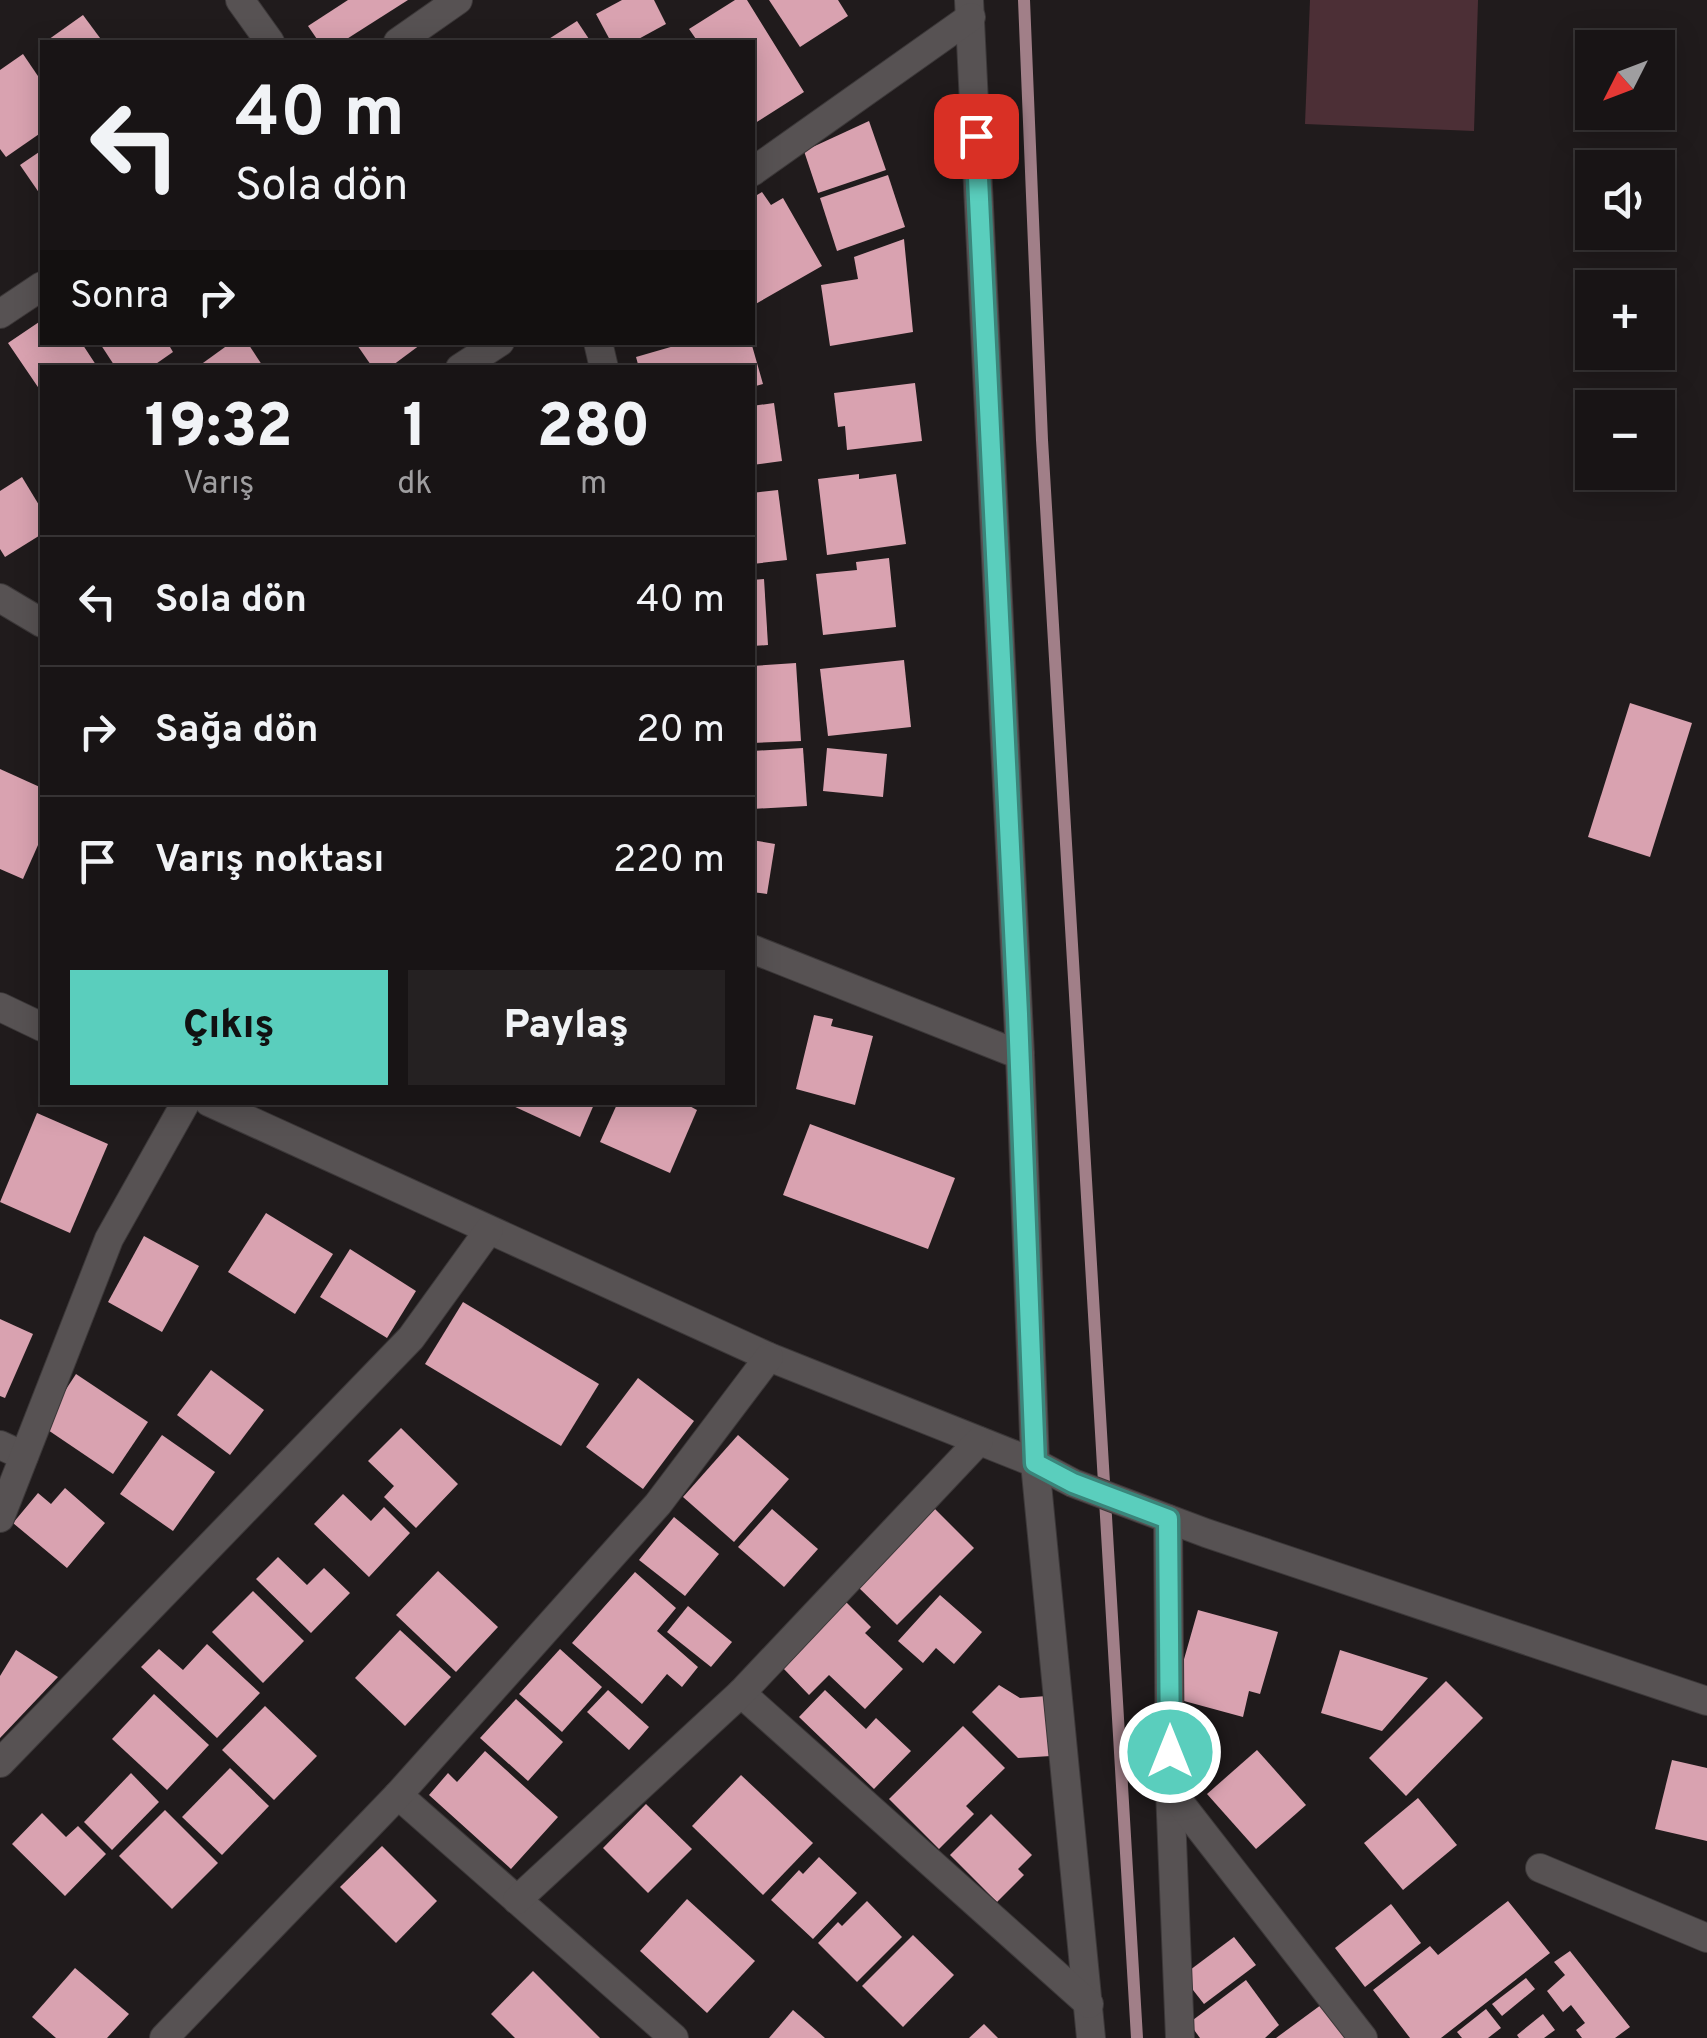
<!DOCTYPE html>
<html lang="tr">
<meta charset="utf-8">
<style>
:root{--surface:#181415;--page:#252122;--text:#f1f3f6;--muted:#9f9ea0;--line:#363334;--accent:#5acebd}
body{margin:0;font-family:Overpass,sans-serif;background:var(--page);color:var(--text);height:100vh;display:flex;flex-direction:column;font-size:38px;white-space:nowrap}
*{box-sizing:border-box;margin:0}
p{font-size:32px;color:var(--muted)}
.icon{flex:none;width:55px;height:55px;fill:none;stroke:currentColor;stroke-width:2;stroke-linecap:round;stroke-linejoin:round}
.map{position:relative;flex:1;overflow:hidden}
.drawer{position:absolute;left:40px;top:365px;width:715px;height:740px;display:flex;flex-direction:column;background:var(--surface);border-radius:0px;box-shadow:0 5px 25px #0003,0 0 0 2px var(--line)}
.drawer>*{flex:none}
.banner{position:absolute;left:40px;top:40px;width:715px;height:305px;border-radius:0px;box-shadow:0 5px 25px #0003,0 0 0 2px var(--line);background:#181415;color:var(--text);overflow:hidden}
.needle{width:65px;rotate:228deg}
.tools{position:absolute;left:1575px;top:30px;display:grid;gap:20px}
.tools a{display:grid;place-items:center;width:100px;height:100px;border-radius:0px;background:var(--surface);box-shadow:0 5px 25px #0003,0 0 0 2px var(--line);font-size:50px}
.pin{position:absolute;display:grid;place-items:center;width:85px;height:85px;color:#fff;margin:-42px;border-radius:20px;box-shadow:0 5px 15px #0006}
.me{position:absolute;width:110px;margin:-55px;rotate:0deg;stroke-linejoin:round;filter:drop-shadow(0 0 8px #0008)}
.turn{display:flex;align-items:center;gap:35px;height:210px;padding:0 30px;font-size:45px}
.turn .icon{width:130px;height:130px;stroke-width:2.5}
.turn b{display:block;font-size:70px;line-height:85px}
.then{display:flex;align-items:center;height:95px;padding:0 30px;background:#0003;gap:20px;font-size:38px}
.eta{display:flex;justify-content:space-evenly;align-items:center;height:170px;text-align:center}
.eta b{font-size:60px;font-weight:800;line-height:70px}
.primary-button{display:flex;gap:20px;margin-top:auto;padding:20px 30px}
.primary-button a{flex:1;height:115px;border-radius:0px;background:var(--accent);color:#111;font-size:40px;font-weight:800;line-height:115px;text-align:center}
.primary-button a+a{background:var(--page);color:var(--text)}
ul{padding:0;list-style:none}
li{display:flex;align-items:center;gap:30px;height:130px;padding:0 30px;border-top:2px solid var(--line)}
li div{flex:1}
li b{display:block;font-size:38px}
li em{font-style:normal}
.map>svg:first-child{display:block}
.green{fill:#4c2f36}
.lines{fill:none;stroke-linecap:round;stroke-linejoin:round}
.stream{stroke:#a17f88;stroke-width:12}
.building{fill:#d9a2b0}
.minor-casing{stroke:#3c3839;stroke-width:30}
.minor{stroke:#575253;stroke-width:28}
.route-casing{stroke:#3a867b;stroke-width:25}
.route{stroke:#5acebd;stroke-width:18}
</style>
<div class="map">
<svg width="1707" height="2038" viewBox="0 0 1707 2038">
<rect width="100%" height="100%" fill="#201b1c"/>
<polygon class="green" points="1310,0 1478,0 1474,131 1305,124"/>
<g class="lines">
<polyline class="stream" points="1024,0 1042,440 1137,2038"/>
</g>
<g class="building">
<polygon points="348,0 408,0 342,42 319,42 308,26"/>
<polygon points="622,0 654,0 666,24 633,42 611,42 596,14"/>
<polygon points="735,0 747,0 804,92 752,125 752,42 698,42 689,29"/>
<polygon points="769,0 838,0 848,16 800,47"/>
<polygon points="83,15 103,42 45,42"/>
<polygon points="577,21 591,42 544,42"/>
<polygon points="23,54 42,82 42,132 6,157 0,149 0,70"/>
<polygon points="869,121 886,170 818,193 804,151"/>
<polygon points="42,150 42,197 20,165"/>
<polygon points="888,175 905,227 837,251 820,198"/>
<polygon points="762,192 771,205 783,198 822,266 752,306 752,198"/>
<polygon points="904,239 913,332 830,346 821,285 858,279 854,257"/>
<polygon points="42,320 42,342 81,342 98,368 42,368 42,393 8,343"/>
<polygon points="99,342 167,342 173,352 150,368 116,368"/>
<polygon points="232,342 247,342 264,368 196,368"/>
<polygon points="355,342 424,342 389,368 373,368"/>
<polygon points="688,342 751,342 763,384 752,387 752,368 639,368 636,357"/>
<polygon points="915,383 922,441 847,450 845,426 838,427 834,393"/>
<polygon points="774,403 782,461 752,465 752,406"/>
<polygon points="859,474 859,479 896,474 906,544 827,555 818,479"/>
<polygon points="22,477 42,510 42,534 5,557 0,549 0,491"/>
<polygon points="778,490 787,560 752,564 752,493"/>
<polygon points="889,558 896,627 823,635 816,574 857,570 856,562"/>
<polygon points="764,579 768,645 752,646 752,580"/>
<polygon points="904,660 911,727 828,736 820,669"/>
<polygon points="796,663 801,741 752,743 752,666"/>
<polygon points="1630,703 1692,723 1650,857 1588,837"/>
<polygon points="803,748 807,806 752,809 752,751"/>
<polygon points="827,748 887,754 883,797 823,791"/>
<polygon points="0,769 42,788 42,836 23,879 0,869"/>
<polygon points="752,840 775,844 767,894 752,892"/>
<polygon points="814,1015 833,1019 831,1026 873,1036 855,1105 796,1089"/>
<polygon points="512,1102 595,1102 580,1137 511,1105"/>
<polygon points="618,1102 682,1102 697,1110 670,1173 600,1142"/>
<polygon points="37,1113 108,1144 70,1233 0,1202"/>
<polygon points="810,1124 955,1178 928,1249 783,1195"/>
<polygon points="266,1213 333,1254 295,1314 228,1272"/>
<polygon points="144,1236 199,1266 162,1332 108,1302"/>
<polygon points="350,1249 416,1291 387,1338 320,1297"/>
<polygon points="463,1302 599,1384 561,1446 425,1364"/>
<polygon points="0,1319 33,1334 5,1398 0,1396"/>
<polygon points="211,1370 264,1410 230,1455 177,1415"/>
<polygon points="76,1374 148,1422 113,1474 42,1426"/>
<polygon points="638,1378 694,1421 643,1489 586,1447"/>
<polygon points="401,1428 458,1484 416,1528 384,1497 394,1486 368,1461"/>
<polygon points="162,1435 215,1472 173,1531 120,1494"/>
<polygon points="738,1435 789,1479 734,1542 683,1497"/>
<polygon points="65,1488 105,1523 67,1568 13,1523 38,1493 51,1504"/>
<polygon points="343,1494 371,1521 384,1507 410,1533 369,1577 314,1524"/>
<polygon points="932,1506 974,1548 897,1625 855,1584"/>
<polygon points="772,1509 818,1549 784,1587 738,1547"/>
<polygon points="674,1517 719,1554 685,1596 639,1560"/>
<polygon points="278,1557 307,1585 324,1568 350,1593 311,1633 256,1579"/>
<polygon points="438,1571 498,1627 456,1672 396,1615"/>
<polygon points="635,1572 676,1608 657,1631 698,1667 682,1687 667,1674 642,1704 572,1643"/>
<polygon points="253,1591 304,1641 263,1683 212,1632"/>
<polygon points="940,1595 982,1632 954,1664 936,1648 923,1663 898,1641"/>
<polygon points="846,1602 871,1627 865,1633 903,1669 865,1709 829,1675 809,1695 783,1668"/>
<polygon points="688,1606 732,1642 711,1667 667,1632"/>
<polygon points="1198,1610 1278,1632 1260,1694 1249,1691 1243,1717 1173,1698"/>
<polygon points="400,1630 451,1677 405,1726 355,1678"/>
<polygon points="207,1644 260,1693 217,1738 141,1667 159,1649 183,1670"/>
<polygon points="560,1649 602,1687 562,1732 519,1694"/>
<polygon points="16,1650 58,1677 0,1738 0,1676"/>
<polygon points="1340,1650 1428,1678 1382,1731 1321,1713"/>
<polygon points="1446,1681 1483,1718 1406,1796 1369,1758"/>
<polygon points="999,1685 1020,1698 1047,1696 1051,1756 1018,1758 972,1712"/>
<polygon points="608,1690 649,1727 629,1750 587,1712"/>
<polygon points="825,1690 866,1729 876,1718 911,1751 874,1789 799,1717"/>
<polygon points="154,1694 209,1745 167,1790 112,1739"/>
<polygon points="516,1699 563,1742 528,1781 480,1738"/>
<polygon points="265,1706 317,1756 274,1800 222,1750"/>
<polygon points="963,1726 1005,1768 966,1806 974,1814 939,1849 889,1799"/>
<polygon points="1257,1750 1306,1805 1256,1849 1207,1794"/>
<polygon points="485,1751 558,1817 511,1869 429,1795 448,1773 457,1782"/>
<polygon points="1672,1760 1707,1768 1707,1841 1655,1829"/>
<polygon points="230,1768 269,1806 222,1855 182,1817"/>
<polygon points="131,1773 159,1802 112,1850 84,1822"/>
<polygon points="741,1775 813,1843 763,1895 692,1826"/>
<polygon points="1418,1798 1457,1845 1403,1890 1364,1843"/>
<polygon points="646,1804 692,1849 648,1893 603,1848"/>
<polygon points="165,1810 218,1863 172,1909 119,1856"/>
<polygon points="42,1813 66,1837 78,1826 106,1854 65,1896 12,1844"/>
<polygon points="991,1814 1032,1855 1018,1869 1024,1875 997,1902 950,1855"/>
<polygon points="382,1846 437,1901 396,1943 340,1887"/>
<polygon points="819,1857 857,1893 813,1939 771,1900 799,1870 803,1874"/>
<polygon points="687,1899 755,1961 707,2013 640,1951"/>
<polygon points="867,1901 902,1937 857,1982 818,1943 838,1922 842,1926"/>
<polygon points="1508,1901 1550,1953 1441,2038 1410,2038 1373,1990 1430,1946 1438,1955"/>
<polygon points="1391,1904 1421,1943 1365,1987 1335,1948"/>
<polygon points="913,1935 954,1975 903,2027 862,1986"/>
<polygon points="1234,1937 1256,1965 1204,2004 1182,1976"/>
<polygon points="1570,1951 1630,2027 1615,2038 1582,2038 1576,2030 1585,2023 1571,2005 1563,2012 1547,1991 1565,1975 1554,1962"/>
<polygon points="75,1968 129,2014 107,2038 56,2038 32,2017"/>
<polygon points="533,1971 600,2038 515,2038 491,2014"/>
<polygon points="1526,1978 1535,1989 1502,2016 1492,2004"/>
<polygon points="1246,1980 1279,2025 1265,2038 1200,2038 1189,2023"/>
<polygon points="1325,2002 1352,2038 1276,2038"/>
<polygon points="1486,2009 1501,2028 1488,2038 1462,2038 1457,2032"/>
<polygon points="793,2010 825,2038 769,2038"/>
<polygon points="1543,2014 1555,2030 1544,2038 1519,2038 1517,2035"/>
<polygon points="984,2024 998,2038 969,2038"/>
</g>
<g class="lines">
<g class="minor-casing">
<g id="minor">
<polyline points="240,0 270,42"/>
<polyline points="969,0 1020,1055 1035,1463 1091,2038"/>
<polyline points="398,42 458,0"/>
<polyline points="752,172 971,17"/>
<polyline points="0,314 42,286"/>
<polyline points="598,342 604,368"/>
<polyline points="460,368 500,342"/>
<polyline points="0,598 42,623"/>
<polyline points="752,949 1020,1055"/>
<polyline points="0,1007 42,1027"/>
<polyline points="209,1102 769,1357 1035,1463 1073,1483 1206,1533 1707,1701"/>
<polyline points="0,1445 24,1456"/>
<polyline points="0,1518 109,1239 186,1102"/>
<polyline points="1168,1519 1170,1790 1180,2038"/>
<polyline points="741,1693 1089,2004"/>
<polyline points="0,1763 411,1338 489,1230"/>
<polyline points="1170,1790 1363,2038"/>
<polyline points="398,1795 674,2038"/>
<polyline points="1540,1868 1707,1938"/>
<polyline points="517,1900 741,1693 979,1441"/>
<polyline points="164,2038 398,1795 658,1504 769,1357"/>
</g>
</g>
<use href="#minor" class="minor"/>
</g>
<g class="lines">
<g class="route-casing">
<polyline id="route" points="976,136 1018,1014 1035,1463 1073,1483 1168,1519 1170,1752"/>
</g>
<use href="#route" class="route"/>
</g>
</svg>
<div class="tools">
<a><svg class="needle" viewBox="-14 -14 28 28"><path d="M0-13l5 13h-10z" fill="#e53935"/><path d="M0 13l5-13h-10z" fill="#9f9ea0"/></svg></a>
<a><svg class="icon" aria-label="sound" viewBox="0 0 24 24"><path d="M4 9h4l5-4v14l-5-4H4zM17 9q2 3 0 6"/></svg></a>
<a>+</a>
<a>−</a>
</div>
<div class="pin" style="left:976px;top:136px;background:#d93025"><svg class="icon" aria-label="arrive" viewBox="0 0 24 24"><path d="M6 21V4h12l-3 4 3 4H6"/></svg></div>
<svg class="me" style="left:1170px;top:1752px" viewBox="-20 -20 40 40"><circle r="17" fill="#5acebd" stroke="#fff" stroke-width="3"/><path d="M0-11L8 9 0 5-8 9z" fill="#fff"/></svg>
<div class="banner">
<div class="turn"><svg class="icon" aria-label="left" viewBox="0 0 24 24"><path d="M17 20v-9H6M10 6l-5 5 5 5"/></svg><div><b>40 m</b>Sola dön</div></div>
<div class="then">Sonra<svg class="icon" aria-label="right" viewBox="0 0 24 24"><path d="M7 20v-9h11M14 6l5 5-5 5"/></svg></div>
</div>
<section class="drawer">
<div class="eta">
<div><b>19:32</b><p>Varış</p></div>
<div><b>1</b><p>dk</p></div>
<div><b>280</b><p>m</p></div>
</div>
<ul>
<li><svg class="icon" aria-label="left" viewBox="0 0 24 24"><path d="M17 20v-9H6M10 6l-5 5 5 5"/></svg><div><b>Sola dön</b></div><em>40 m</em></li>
<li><svg class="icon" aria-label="right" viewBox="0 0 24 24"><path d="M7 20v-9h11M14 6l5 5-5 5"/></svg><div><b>Sağa dön</b></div><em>20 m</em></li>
<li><svg class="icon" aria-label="arrive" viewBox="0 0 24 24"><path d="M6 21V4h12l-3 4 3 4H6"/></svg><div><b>Varış noktası</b></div><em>220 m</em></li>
</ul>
<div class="primary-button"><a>Çıkış</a><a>Paylaş</a></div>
</section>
</div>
